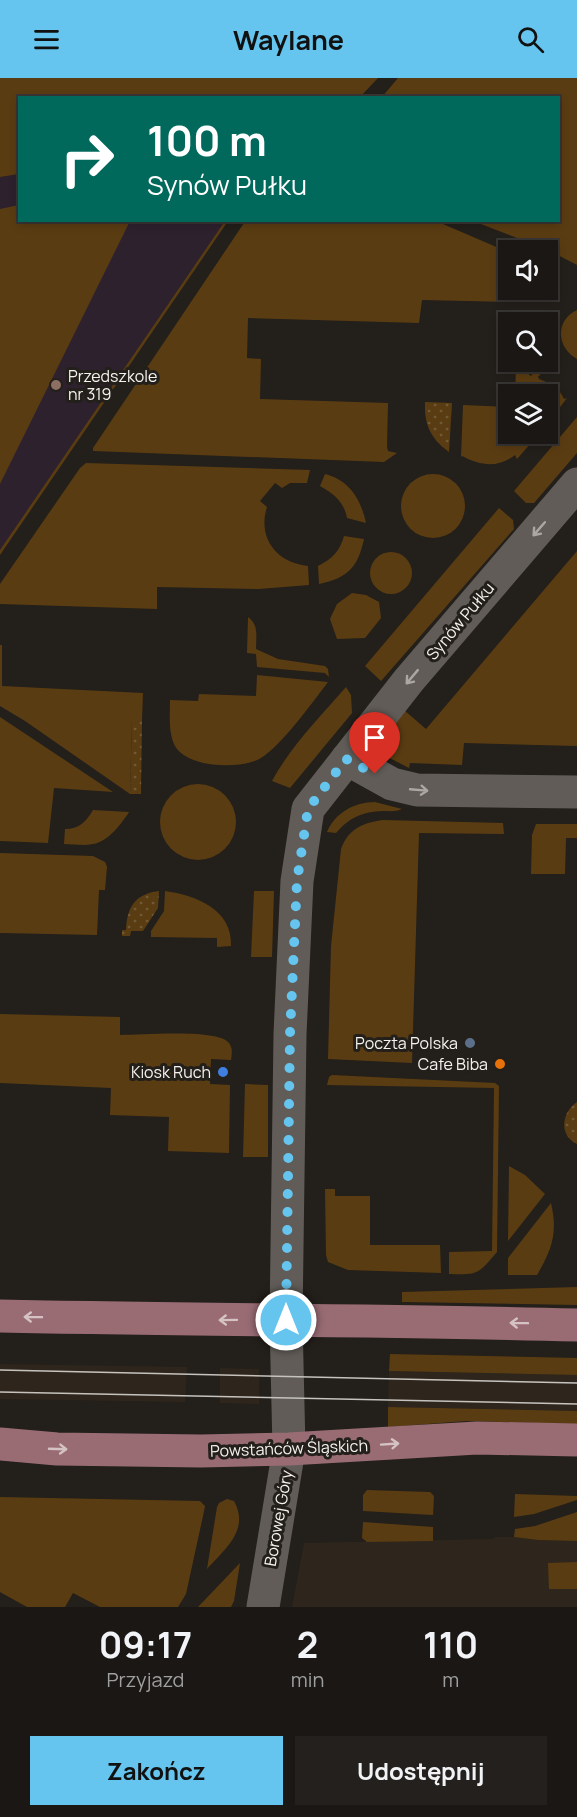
<!DOCTYPE html>
<html lang="pl">
<meta charset="utf-8">
<style>
:root{--surface:#1a1714;--page:#23201d;--text:#f1f3f6;--muted:#9f9fa0;--line:#383634;--accent:#65c5ee}
body{margin:0;font-family:Manrope,sans-serif;background:var(--page);color:var(--text);height:100vh;display:flex;flex-direction:column;font-size:22px;white-space:nowrap}
*{box-sizing:border-box;margin:0}
p{font-size:20px;color:var(--muted)}
.icon{flex:none;width:33px;height:33px;fill:none;stroke:currentColor;stroke-width:2;stroke-linecap:round;stroke-linejoin:round}
.map{position:relative;height:1529px;overflow:hidden}
.details{display:flex;flex-direction:column;background:var(--surface);flex:1}
.details>*{flex:none}
.hud{position:absolute;left:18px;top:18px;width:542px;height:126px;border-radius:0px;box-shadow:0 3px 9px #0003,0 0 0 2px var(--line);background:#00695c;color:#fff;overflow:hidden}
.buttons{position:absolute;left:498px;top:162px;display:grid;gap:12px}
.buttons a{display:grid;place-items:center;width:60px;height:60px;border-radius:0px;background:var(--surface);box-shadow:0 3px 9px #0003,0 0 0 2px var(--line);font-size:30px}
.pin{position:absolute;display:grid;place-items:center;width:51px;height:51px;color:#fff;margin:-62px -26px;border-radius:50% 50% 50% 0;rotate:-45deg;box-shadow:0 0 6px #0007}
.pin .icon{rotate:45deg}
.me{position:absolute;width:66px;margin:-33px;rotate:0deg;stroke-linejoin:round;filter:drop-shadow(0 0 4px #0008)}
.turn{display:flex;align-items:center;gap:21px;height:126px;padding:0 30px;font-size:27px}
.turn .icon{width:78px;height:78px;stroke-width:2.5}
.turn b{display:block;font-size:42px;line-height:51px}
.eta{display:flex;justify-content:space-evenly;align-items:center;height:102px;text-align:center}
.eta b{font-size:36px;font-weight:700;line-height:42px}
.button{display:flex;gap:12px;margin-top:auto;padding:12px 30px}
.button a{flex:1;height:69px;border-radius:0px;background:var(--accent);color:#111;font-size:24px;font-weight:700;line-height:69px;text-align:center}
.button a+a{background:var(--page);color:var(--text)}
header{display:flex;justify-content:space-between;align-items:center;height:78px;padding:0 30px;background:var(--accent);color:#111;font-size:27px;font-weight:700}
.map>svg:first-child{display:block}
.built{fill:#2e261c}
.education{fill:#2e212e}
.green{fill:#5a3c12}
.garden{fill:url(#garden-dots)}
.lines{fill:none;stroke-linecap:round;stroke-linejoin:round}
.minor{stroke:#615c57;stroke-width:33}
.major{stroke:#996c74;stroke-width:33}
.tram{stroke:#c6c3bf;stroke-width:1.5}
.oneway{stroke:#aba7a3}
.oneway2{stroke:#d5c3c4}
.route{stroke:#65c5ee;stroke-width:10;stroke-dasharray:0 18}
.education-dot{fill:#8d6e63;stroke:#231f1a;stroke-width:2}
.service-dot{fill:#5c6f8a;stroke:#231f1a;stroke-width:2}
.food-dot{fill:#e8710a;stroke:#231f1a;stroke-width:2}
.shop-dot{fill:#3f7fe0;stroke:#231f1a;stroke-width:2}
.labels{text-anchor:middle;dominant-baseline:central;stroke-width:6;stroke-linejoin:round;paint-order:stroke}
.poi-label{font-size:16px;fill:#f5f2ef;stroke:#231f1a;text-anchor:end}
.street-label{font-size:16px;fill:#f5f2ef;stroke:#231f1a}
</style>
<header><svg class="icon" aria-label="menu" viewBox="0 0 24 24"><path d="M4 6h16M4 12h16M4 18h16"/></svg>Waylane<svg class="icon" aria-label="search" viewBox="0 0 24 24"><circle cx="10" cy="10" r="6"/><path d="M15 15l6 6"/></svg></header>
<div class="map">
<svg width="577" height="1529" viewBox="0 0 577 1529">
<defs>
<pattern id="garden-dots" width="8" height="8" patternUnits="userSpaceOnUse" patternTransform="scale(1.5)"><rect width="8" height="8" fill="#5a3c12"/><path d="M2 2h.1M6 6h.1" fill="none" stroke="#725935" stroke-width="1.8" stroke-linecap="round"/></pattern>
</defs>
<rect width="100%" height="100%" fill="#231f1a"/>
<g class="built">
<polygon points="0,1286 187,1289 185,1324 0,1321"/>
<polygon points="220,1290 259,1291 259,1326 220,1325"/>
<polygon points="389,1293 577,1297 577,1333 388,1329"/>
<polygon points="496,1459 514,1459 538,1462 577,1463 577,1529 292,1529 304,1465 493,1461"/>
</g>
<polygon class="education" points="19,96 20,142 225,143 0,472 0,99"/>
<g class="green">
<polygon points="0,0 378,0 360,19 20,20 19,96 0,99"/>
<polygon points="398,0 577,0 577,187 548,172 473,143 558,142 558,20 382,19"/>
<polygon points="19,127 20,142 130,143 0,406 0,131"/>
<polygon points="246,142 436,143 508,174 508,212 529,212 522,220 515,224 422,222 419,245 248,240 247,280 261,281 260,321 388,325 387,369 388,373 397,375 384,384 93,373 93,370"/>
<polygon points="225,143 228,143 0,477 0,472"/>
<path d="M 577,232 L 577,281 C 557,270 554,243 577,232 Z"/>
<path d="M 507,250 L 508,252 L 508,284 L 519,284 L 518,288 L 531,298 L 534,294 L 541,297 L 538,298 L 539,301 C 551,306 559,309 564,321 L 567,320 L 548,345 L 548,316 L 515,316 L 516,289 L 505,288 Z"/>
<path d="M 463,327 L 508,329 L 508,356 L 539,356 L 517,381 L 515,377 C 498,390 481,388 462,378 L 461,379 Z"/>
<polygon points="577,339 577,375 534,425 526,425 514,413"/>
<path d="M 86,385 L 310,392 L 307,405 L 290,405 L 282,410 L 275,405 L 260,423 L 267,429 C 257,460 277,485 308,488 L 309,507 L 259,511 L 157,509 L 157,531 L 0,526 L 0,506 L 80,390 Z"/>
<circle cx="433" cy="428" r="32"/>
<path d="M 325,396 C 349,402 361,421 366,445 L 347,440 C 344,424 334,416 320,408 Z"/>
<polygon points="499,430 513,442 514,451 381,603 365,588"/>
<path d="M 344,458 L 364,461 C 358,489 348,500 319,506 L 318,488 C 332,481 340,473 344,458 Z"/>
<polygon points="577,473 577,668 464,665 462,687 410,685 409,690 376,673 375,670 404,632 426,651"/>
<circle cx="391" cy="495" r="21"/>
<polygon points="352,515 366,517 379,524 381,540 365,560 337,561 330,541 337,526"/>
<path d="M 248,539 C 259,547 256,558 256,571 L 278,581 L 325,588 L 328,591 L 329,599 L 325,595 L 257,589 L 256,576 L 247,575 Z"/>
<polygon points="0,567 2,567 2,608 143,615 142,642 132,642 130,716 25,643 0,628"/>
<path d="M 257,597 L 328,604 C 312,625 282,667 261,680 C 241,692 187,690 175,668 C 168,654 170,637 170,622 L 198,623 L 199,616 L 256,618 Z"/>
<path d="M 346,609 L 351,617 L 352,635 L 290,710 L 272,703 C 291,668 320,639 346,609 Z"/>
<polygon points="0,639 113,714 54,710 48,765 0,763"/>
<circle cx="198" cy="744" r="38"/>
<path d="M 375,724 L 402,731 C 396,734 390,733 383,733 C 362,734 350,739 336,755 L 327,754 C 335,735 354,724 375,724 Z"/>
<path d="M 93,732 L 129,734 C 122,745 108,764 93,766 C 84,768 73,766 64,766 L 65,751 C 79,751 86,744 93,732 Z"/>
<path d="M 383,742 L 503,745 L 504,756 L 419,755 L 412,985 L 328,981 L 331,868 L 341,771 C 349,750 363,745 383,742 Z"/>
<polygon points="536,746 577,746 577,760 566,760 565,796 531,796 532,757"/>
<polygon points="0,775 93,778 105,784 107,789 105,812 99,812 97,857 0,855"/>
<path d="M 165,813 C 196,817 233,832 231,868 L 217,869 L 217,860 L 151,859 L 151,853 L 164,833 Z"/>
<polygon points="254,813 274,813 272,879 251,879"/>
<path d="M 0,936 L 120,939 L 120,957 C 142,957 215,951 228,964 C 233,969 232,975 231,982 L 211,981 L 210,1006 L 230,1007 L 229,1075 L 168,1073 L 169,1039 L 110,1037 L 111,1010 L 0,1005 Z"/>
<path d="M 332,997 L 495,1005 L 499,1008 L 497,1174 C 478,1196 479,1197 449,1196 L 449,1174 L 492,1173 L 494,1010 L 327,1007 L 329,999 Z"/>
<polygon points="245,1006 268,1007 268,1079 243,1079"/>
<polygon points="509,1088 525,1097 545,1116 508,1163"/>
<polygon points="325,1111 335,1111 335,1118 370,1118 370,1167 440,1167 441,1195 348,1192 328,1184 326,1177"/>
<path d="M 551,1125 C 558,1155 552,1171 537,1197 L 508,1197 L 508,1180 Z"/>
<polygon points="577,1209 577,1227 402,1224 402,1214"/>
<polygon points="390,1276 577,1280 577,1297 389,1293"/>
<polygon points="388,1329 577,1333 577,1346 466,1343 388,1349"/>
<polygon points="367,1412 430,1414 434,1418 433,1437 363,1433 363,1417"/>
<polygon points="515,1416 577,1418 577,1422 534,1436 514,1439"/>
<polygon points="0,1419 200,1423 205,1428 203,1438 186,1516 178,1529 100,1529 73,1515 65,1529 27,1529 0,1514"/>
<path d="M 227,1421 L 234,1423 C 250,1452 225,1471 207,1491 L 217,1429 L 219,1425 Z"/>
<polygon points="577,1434 577,1463 538,1462 514,1459 515,1451 535,1448"/>
<polygon points="363,1444 433,1449 433,1463 367,1464 362,1460"/>
<polygon points="577,1484 577,1511 549,1511 548,1485"/>
<polygon points="240,1485 234,1523 231,1529 198,1529"/>
</g>
<g class="garden">
<path d="M 425,324 L 452,325 L 449,374 C 431,361 424,347 425,324 Z"/>
<polygon points="132,642 142,642 141,716 130,716"/>
<path d="M 159,813 L 158,830 L 143,853 L 131,853 L 130,858 L 122,858 L 122,852 L 126,852 C 127,829 135,816 159,813 Z"/>
<path d="M 577,1024 L 577,1066 C 558,1057 562,1034 577,1024 Z"/>
</g>
<g class="lines">
<g class="minor">
<polyline points="347,681 392,706 417,712 577,714"/>
<polyline points="263,1529 289,1371 286,1242 290,956 297,803 308,731 409,602 577,406"/>
</g>
<g class="major">
<path d="M 0,1238 C 192,1242 385,1242 577,1247"/>
<polyline points="0,1366 57,1371 201,1373 289,1371 477,1360 577,1362"/>
</g>
<g class="tram">
<polyline points="0,1292 577,1305"/>
<polyline points="0,1314 577,1326"/>
</g>
</g>
<defs><path id="oneway-shaft" d="M-6 0H5M1.5-3L5.5 0L1.5 3" fill="none" stroke-width="1.6" stroke-linecap="round" stroke-linejoin="round" transform="scale(1.5)"/></defs>
<g class="oneway">
<use href="#oneway-shaft" transform="translate(539 451) rotate(131)"/>
<use href="#oneway-shaft" transform="translate(412 599) rotate(130)"/>
<use href="#oneway-shaft" transform="translate(419 712) rotate(5)"/>
</g>
<g class="oneway2">
<use href="#oneway-shaft" transform="translate(33 1239) rotate(-179)"/>
<use href="#oneway-shaft" transform="translate(228 1242) rotate(179)"/>
<use href="#oneway-shaft" transform="translate(519 1245) rotate(-179)"/>
<use href="#oneway-shaft" transform="translate(390 1366) rotate(-4)"/>
<use href="#oneway-shaft" transform="translate(58 1371) rotate(2)"/>
</g>
<g class="lines">
<polyline class="route" points="286,1242 290,956 297,803 308,731 346,681 375,696"/>
</g>
<circle class="education-dot" cx="56" cy="307" r="6"/>
<circle class="service-dot" cx="470" cy="965" r="6"/>
<circle class="food-dot" cx="500" cy="986" r="6"/>
<circle class="shop-dot" cx="223" cy="994" r="6"/>
<g class="labels">
<g class="poi-label">
<text x="68" y="298" text-anchor="start">Przedszkole<tspan x="68" dy="18">nr 319</tspan></text>
<text x="458" y="965">Poczta Polska</text>
<text x="488" y="986">Cafe Biba</text>
<text x="211" y="994">Kiosk Ruch</text>
</g>
<g class="street-label">
<text transform="translate(460 543) rotate(-50)">Synów Pułku</text>
<text transform="translate(289 1370) rotate(-2)">Powstańców Śląskich</text>
<text transform="translate(278 1440) rotate(-80)">Borowej Góry</text>
</g>
</g>
</svg>
<div class="buttons">
<a><svg class="icon" aria-label="sound" viewBox="0 0 24 24"><path d="M4 9h4l5-4v14l-5-4H4zM17 9q2 3 0 6"/></svg></a>
<a><svg class="icon" aria-label="search" viewBox="0 0 24 24"><circle cx="10" cy="10" r="6"/><path d="M15 15l6 6"/></svg></a>
<a><svg class="icon" aria-label="layers" viewBox="0 0 24 24"><path d="M12 4l9 5-9 5-9-5zM3 14l9 5 9-5"/></svg></a>
</div>
<div class="pin" style="left:375px;top:696px;background:#d93025"><svg class="icon" aria-label="arrive" viewBox="0 0 24 24"><path d="M6 21V4h12l-3 4 3 4H6"/></svg></div>
<svg class="me" style="left:286px;top:1242px" viewBox="-20 -20 40 40"><circle r="17" fill="#65c5ee" stroke="#fff" stroke-width="3"/><path d="M0-11L8 9 0 5-8 9z" fill="#fff"/></svg>
<div class="hud">
<div class="turn"><svg class="icon" aria-label="right" viewBox="0 0 24 24"><path d="M7 20v-9h11M14 6l5 5-5 5"/></svg><div><b>100 m</b>Synów Pułku</div></div>
</div>
</div>
<section class="details">
<div class="eta">
<div><b>09:17</b><p>Przyjazd</p></div>
<div><b>2</b><p>min</p></div>
<div><b>110</b><p>m</p></div>
</div>
<div class="button"><a>Zakończ</a><a>Udostępnij</a></div>
</section>
